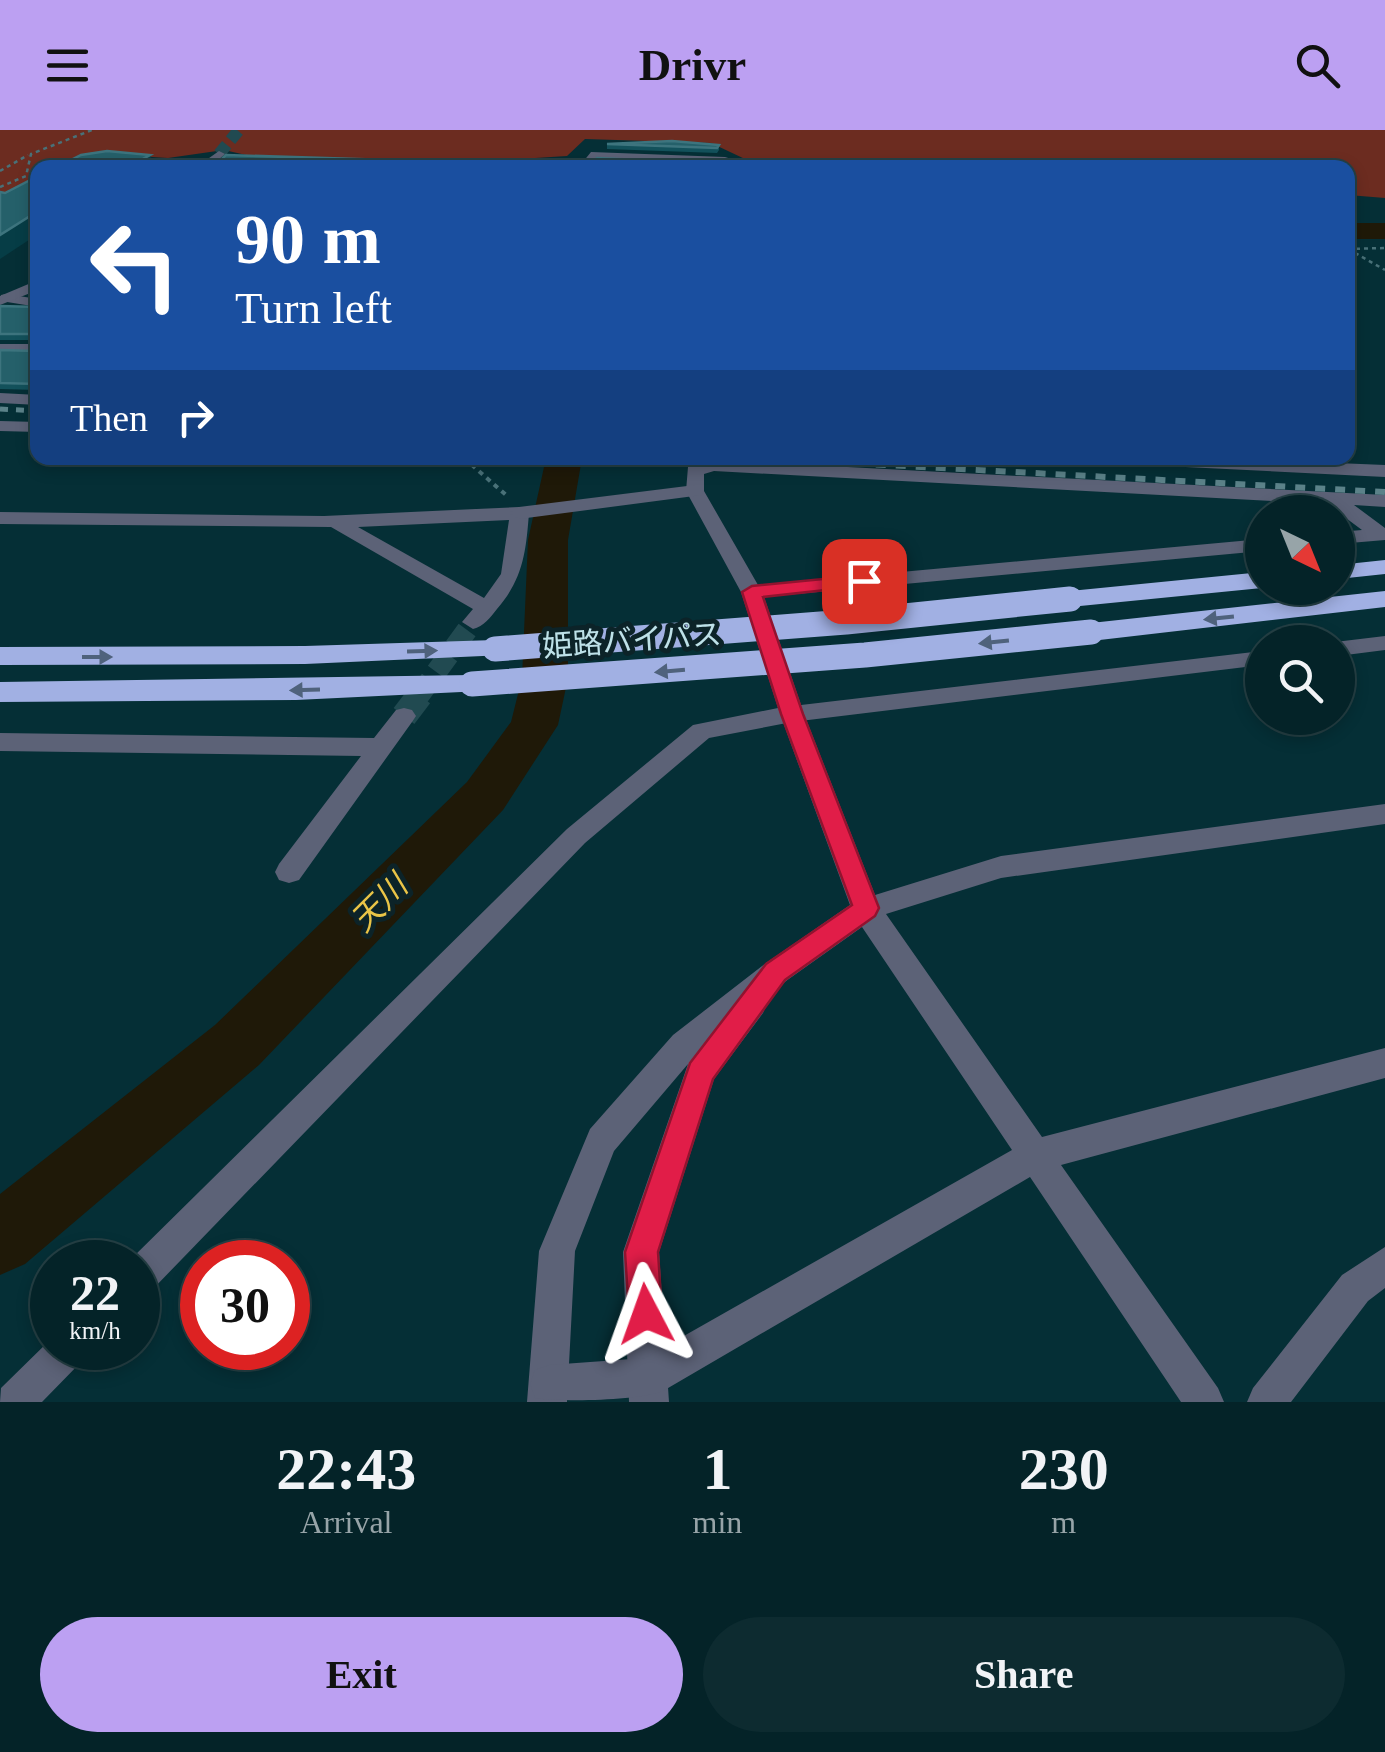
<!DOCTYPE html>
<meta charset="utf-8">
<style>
:root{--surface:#042328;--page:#0d2b30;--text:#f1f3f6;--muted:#97a4a8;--line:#254045;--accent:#bca0f2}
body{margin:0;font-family:"Times New Roman","Noto Sans JP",serif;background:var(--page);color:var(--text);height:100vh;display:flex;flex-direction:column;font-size:38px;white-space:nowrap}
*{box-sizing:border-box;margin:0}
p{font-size:32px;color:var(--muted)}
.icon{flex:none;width:55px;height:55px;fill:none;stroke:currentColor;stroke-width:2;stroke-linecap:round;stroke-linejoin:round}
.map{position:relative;height:1272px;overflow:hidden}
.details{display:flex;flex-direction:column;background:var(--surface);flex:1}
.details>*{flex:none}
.top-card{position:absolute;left:30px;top:30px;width:1325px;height:305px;border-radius:20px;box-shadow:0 5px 15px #0003,0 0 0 2px var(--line);background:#1a4fa0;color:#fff;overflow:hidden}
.needle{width:65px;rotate:137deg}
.fabs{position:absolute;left:1245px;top:365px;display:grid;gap:20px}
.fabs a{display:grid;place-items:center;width:110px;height:110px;border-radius:50%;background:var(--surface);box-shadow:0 5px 15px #0003,0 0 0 2px var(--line);font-size:50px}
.speed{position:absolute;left:30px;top:1110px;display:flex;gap:20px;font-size:50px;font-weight:700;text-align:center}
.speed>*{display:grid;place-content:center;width:130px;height:130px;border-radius:50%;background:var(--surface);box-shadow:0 5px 15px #0003,0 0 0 2px var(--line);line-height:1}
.speed small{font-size:25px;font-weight:400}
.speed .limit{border:15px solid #d22;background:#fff;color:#111}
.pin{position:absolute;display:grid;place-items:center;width:85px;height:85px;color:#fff;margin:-42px;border-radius:20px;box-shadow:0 5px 15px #0006}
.me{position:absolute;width:110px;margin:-55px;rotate:356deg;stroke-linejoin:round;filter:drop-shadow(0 0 8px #0008)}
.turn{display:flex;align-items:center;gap:35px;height:210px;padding:0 40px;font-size:45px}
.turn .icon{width:130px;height:130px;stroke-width:2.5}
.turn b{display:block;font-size:70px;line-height:85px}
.then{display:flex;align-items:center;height:95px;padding:0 40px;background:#0003;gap:20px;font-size:38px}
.eta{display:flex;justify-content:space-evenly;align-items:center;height:170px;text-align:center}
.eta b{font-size:60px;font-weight:700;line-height:70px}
.cta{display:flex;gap:20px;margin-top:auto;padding:20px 40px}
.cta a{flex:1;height:115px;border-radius:60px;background:var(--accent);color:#111;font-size:40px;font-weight:700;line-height:115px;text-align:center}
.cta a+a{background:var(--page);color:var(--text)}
header{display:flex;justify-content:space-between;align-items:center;height:130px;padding:0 40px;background:var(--accent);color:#111;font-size:45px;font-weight:700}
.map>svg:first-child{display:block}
.green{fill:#6c2c20}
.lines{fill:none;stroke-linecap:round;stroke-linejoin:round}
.river{fill:#1f1908;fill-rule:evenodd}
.minor-tunnel-far1{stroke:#214a51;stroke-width:21;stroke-dasharray:21 10;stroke-linecap:butt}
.minor-tunnel{stroke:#214a51;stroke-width:26;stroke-dasharray:26 14;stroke-linecap:butt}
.tertiary-tunnel{stroke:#214a51;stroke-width:12;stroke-dasharray:12 6;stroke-linecap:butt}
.path-far1{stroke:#497178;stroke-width:2.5;stroke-dasharray:4 4;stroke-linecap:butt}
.path{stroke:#497178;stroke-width:4;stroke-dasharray:5 5;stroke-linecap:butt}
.minor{fill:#5c6277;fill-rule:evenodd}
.tertiary{fill:#5c6277;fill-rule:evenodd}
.motorway{fill:#a1b0e3;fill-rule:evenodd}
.rail-far1{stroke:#5b8289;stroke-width:5;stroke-dasharray:8 8;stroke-linecap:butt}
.rail{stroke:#5b8289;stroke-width:6;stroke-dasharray:10 10;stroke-linecap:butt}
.motorway-bridge{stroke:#a1b0e3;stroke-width:25}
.wall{fill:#13515b}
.shaded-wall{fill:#063d46}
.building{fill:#25606a;stroke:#3d747e;stroke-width:2.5}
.oneway{fill:#4f627c}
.route{fill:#e11d48;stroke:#92132f;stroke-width:2.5}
.labels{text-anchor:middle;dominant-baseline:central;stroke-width:10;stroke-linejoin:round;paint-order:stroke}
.street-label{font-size:30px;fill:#bee1e8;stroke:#0c2328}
.water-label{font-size:32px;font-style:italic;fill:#eac447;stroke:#0c2328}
</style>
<header><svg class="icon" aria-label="menu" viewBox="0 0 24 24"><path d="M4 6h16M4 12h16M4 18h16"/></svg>Drivr<svg class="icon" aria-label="search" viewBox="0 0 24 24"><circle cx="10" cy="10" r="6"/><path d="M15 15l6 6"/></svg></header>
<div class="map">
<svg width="1385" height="1272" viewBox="0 0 1385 1272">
<rect width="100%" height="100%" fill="#052f36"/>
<polygon class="green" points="0,0 1385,0 1385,68 1348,65 1348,38 764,38 711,13 585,9 567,26 486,31 255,27 224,20 168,28 106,24 75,37 38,38 37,57 0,71"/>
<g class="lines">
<g class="river">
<rect x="1348" y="93" width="37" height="16"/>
<polygon points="546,328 582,328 568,410 568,548 558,595 503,680 259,935 25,1134 0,1145 0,1064 215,895 467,652 511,592 522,548 528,410"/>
</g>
<polyline class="minor-tunnel-far1" points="418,567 473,492"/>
<polyline class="minor-tunnel" points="404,586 420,565"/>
<polyline class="tertiary-tunnel" points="219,24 239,0"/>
<g class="path-far1">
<polyline points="0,41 28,25"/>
<polyline points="0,57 26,46 31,24 92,0"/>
<polyline points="1348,119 1385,140"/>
<polyline points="1348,119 1385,118"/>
</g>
<polyline class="path" points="464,328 506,365"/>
<g class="minor">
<polygon points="591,22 725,27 760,38 595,29 590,38 578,38"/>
<polygon points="6,164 38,169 38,177 1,171 1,165"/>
<rect x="0" y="214" width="38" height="10"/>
<polygon points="0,263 38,265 38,275 0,273"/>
<polygon points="0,291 38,292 38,302 0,301"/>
<polygon points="1095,328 1212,328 1385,335 1385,347 1104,333"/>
<polygon points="713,330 1385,365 1385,377 1354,375 1385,398 1385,410 1338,414 1338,402 1362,400 1327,374 714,341 704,344 704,361 758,455 1262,409 1262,421 764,467 801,575 1262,521 1262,535 792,592 709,608 585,713 151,1161 138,1166 138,1132 128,1132 567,699 693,595 778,578 741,462 686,361 688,337"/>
<path d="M 519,377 L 529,383 C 526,422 523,449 497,479 C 490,488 484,496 473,499 L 462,492 L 473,479 L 331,397 L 0,394 L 0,382 L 324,386 ZM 509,390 L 501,444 L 484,468 L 358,397 Z"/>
<polygon points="1385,506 1385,520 1338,526 1335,512"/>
<polygon points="404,578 412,580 416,586 412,592 299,750 289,753 279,750 275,742 279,734 361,626 0,621 0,603 374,608 396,580"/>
<polygon points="776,829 786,833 791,842 786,851 765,869 767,874 763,883 714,949 659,1122 669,1272 629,1272 623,1122 688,934 614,1021 575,1121 567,1272 527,1272 539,1121 590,999 673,905 766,833"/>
<polygon points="52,1208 52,1218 88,1218 82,1231 42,1272 0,1272 1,1258"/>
</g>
<g class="tertiary">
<polygon points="219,21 225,24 209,38 195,38"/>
<polygon points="38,150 38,160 0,175 0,166"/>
<polygon points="695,355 704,361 702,365 519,389 509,383 519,377"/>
<path d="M 792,576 L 804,584 L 875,765 L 1001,726 L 1385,674 L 1385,694 L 1001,748 L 886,784 L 1042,1007 L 1385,918 L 1385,948 L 1061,1035 L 1218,1258 L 1224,1272 L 1181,1272 L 1030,1047 L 663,1261 C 637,1271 561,1272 535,1268 L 530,1254 L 535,1240 L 549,1235 L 645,1228 L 1012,1020 L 862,797 L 786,851 L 776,855 L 766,851 L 761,842 L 766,833 L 850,775 L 780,584 Z"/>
<polygon points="1385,1117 1385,1158 1368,1171 1291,1272 1247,1272 1253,1258 1342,1145"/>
</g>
<g class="motorway">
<polygon points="1385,430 1385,444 1338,449 1338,435"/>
<polygon points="1262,442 1262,458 1070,477 1057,469 1070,461"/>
<polygon points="1385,461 1385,477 1091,511 1078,502 1091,493"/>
<polygon points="495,510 505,513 508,519 505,525 305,534 0,535 0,517 305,516"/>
<polygon points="472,545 482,547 486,554 482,561 296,570 0,572 0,552"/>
</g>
<g class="rail-far1">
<polyline points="0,279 38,281"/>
<polyline points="756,328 770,329"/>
</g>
<polyline class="rail" points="756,328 1385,362"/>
<g class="motorway-bridge">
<polyline points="495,519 846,492 1070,469"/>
<polyline points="472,554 865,525 1091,502"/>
</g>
</g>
<g class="wall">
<polygon points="607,14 719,15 719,20 717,23 607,19"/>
<polygon points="0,176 38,177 38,210 0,210"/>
<polygon points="38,212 38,260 0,259 0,220 35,221"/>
</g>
<g class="shaded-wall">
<polygon points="150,25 154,38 126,38"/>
<polygon points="38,81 38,104 0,129 0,105"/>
</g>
<g class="building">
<polygon points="672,11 719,15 717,18 607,14"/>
<polygon points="107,21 150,25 126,38 55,38 81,25"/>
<polygon points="226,25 578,36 590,36 597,28 743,35 748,38 212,38"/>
<polygon points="38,46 38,81 0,105 0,62 5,63"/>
<polygon points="0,176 38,177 38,206 35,204 0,204"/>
<polygon points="38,212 38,254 0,253 0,220 35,221"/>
</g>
<defs><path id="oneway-solid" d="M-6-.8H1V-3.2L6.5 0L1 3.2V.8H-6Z" transform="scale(2.5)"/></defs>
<g class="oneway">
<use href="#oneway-solid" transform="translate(1219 488) rotate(174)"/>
<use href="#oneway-solid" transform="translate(994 512) rotate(174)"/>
<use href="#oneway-solid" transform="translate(422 521) rotate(-2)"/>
<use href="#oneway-solid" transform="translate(97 527)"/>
<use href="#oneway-solid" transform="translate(670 541) rotate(175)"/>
<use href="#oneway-solid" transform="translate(305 560) rotate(178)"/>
</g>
<polygon class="route" points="864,445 874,451 871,455 763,467 803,584 879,778 875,786 785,850 713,949 658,1122 662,1184 657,1196 646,1201 634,1196 629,1184 625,1122 690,933 766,834 852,775 781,584 742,462 752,456"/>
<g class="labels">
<g class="street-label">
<text transform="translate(632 510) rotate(-4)">姫路バイパス</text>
</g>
<g class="water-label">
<text transform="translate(379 773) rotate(-45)">天川</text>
</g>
</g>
</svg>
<div class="fabs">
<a><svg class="needle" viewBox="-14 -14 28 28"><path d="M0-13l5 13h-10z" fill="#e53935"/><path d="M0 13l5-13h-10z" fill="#97a4a8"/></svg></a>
<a><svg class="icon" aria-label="search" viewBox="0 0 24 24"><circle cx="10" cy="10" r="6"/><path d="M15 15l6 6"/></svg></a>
</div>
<div class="speed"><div>22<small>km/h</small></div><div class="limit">30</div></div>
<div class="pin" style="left:864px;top:451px;background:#d93025"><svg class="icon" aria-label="arrive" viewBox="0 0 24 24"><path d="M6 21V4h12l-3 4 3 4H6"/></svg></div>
<svg class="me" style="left:646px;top:1184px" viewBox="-20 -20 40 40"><path d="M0-17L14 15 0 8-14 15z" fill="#e11d48" stroke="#fff" stroke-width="4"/></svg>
<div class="top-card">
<div class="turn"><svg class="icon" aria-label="left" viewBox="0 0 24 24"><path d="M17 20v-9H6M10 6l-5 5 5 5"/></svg><div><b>90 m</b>Turn left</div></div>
<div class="then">Then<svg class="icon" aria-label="right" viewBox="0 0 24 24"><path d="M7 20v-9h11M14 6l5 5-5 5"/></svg></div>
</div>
</div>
<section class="details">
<div class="eta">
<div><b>22:43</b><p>Arrival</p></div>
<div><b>1</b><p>min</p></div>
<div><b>230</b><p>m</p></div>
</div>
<div class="cta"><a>Exit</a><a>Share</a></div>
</section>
